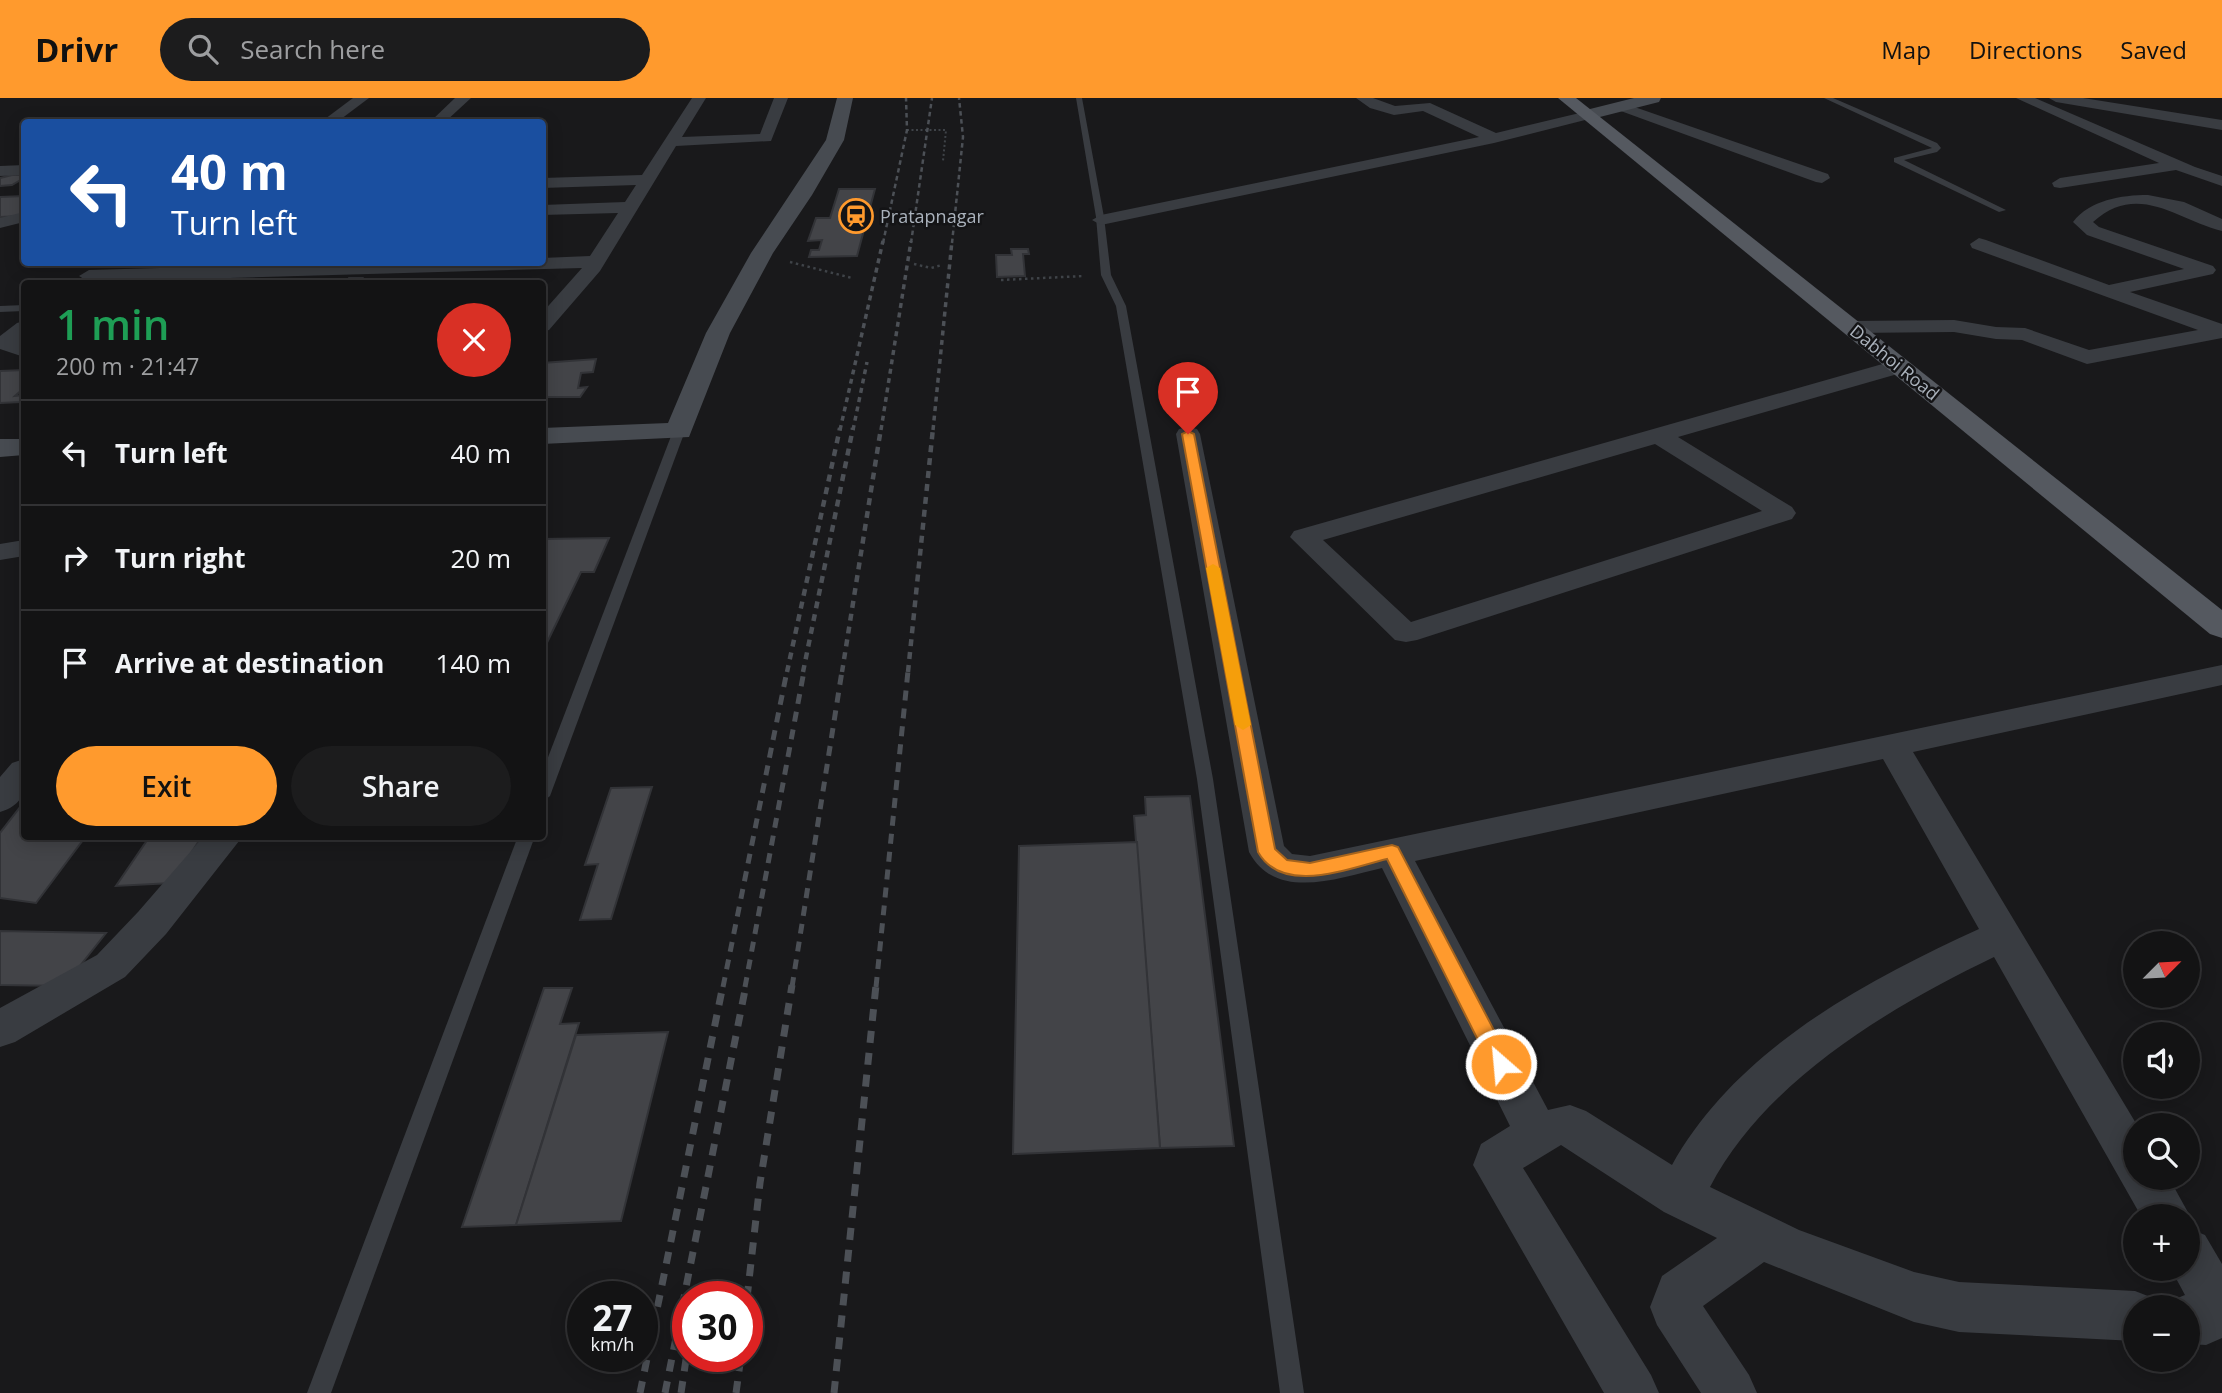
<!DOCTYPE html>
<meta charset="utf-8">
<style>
:root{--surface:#131314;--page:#1c1c1d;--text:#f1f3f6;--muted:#9d9ea0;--line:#323234;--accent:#ff9a2d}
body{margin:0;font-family:"Open Sans",sans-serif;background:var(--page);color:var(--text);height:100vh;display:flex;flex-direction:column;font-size:26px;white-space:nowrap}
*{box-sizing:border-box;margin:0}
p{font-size:23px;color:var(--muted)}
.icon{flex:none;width:38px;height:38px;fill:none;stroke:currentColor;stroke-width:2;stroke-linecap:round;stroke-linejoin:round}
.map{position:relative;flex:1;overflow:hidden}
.drawer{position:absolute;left:21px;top:182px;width:525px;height:560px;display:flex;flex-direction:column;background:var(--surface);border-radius:7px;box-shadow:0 4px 18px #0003,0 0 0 2px var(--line)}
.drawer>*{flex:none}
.hud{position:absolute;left:21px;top:21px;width:525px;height:147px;border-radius:7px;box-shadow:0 4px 18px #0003,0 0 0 2px var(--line);background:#1a4fa0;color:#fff;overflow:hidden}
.needle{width:46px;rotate:66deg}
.fabs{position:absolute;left:2123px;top:833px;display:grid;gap:14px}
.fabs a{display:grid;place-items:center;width:77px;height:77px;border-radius:50%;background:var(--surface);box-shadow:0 4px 18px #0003,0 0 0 2px var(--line);font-size:35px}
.speed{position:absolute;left:567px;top:1183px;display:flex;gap:14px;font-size:35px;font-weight:700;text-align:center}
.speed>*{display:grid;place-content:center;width:91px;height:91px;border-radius:50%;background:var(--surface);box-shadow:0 4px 18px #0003,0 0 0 2px var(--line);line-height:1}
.speed small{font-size:18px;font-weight:400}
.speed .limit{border:10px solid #d22;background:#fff;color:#111}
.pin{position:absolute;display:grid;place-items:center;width:60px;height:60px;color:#fff;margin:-72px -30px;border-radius:50% 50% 50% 0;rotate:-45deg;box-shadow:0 0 7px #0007}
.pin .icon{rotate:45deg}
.me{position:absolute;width:77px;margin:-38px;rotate:333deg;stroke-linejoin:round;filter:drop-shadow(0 0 5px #0008)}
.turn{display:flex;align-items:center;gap:24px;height:147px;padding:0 35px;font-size:32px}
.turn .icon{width:91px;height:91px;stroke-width:2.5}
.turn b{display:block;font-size:49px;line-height:60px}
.round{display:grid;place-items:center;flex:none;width:74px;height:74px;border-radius:37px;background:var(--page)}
.head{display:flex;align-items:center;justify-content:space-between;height:119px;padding:0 35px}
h1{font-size:42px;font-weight:600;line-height:52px;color:#1e9e55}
.primary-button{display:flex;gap:14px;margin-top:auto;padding:14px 35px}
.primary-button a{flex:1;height:80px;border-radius:42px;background:var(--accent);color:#111;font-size:28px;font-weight:600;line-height:80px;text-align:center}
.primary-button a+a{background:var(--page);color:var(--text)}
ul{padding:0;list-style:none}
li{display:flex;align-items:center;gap:21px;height:105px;padding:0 35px;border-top:2px solid var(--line)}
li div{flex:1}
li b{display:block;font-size:26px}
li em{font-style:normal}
header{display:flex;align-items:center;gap:42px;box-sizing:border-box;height:98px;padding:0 35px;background:var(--accent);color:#111}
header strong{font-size:33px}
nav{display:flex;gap:38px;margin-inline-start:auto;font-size:24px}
.search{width:490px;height:63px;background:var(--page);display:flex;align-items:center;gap:18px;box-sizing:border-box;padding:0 24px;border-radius:38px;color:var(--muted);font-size:26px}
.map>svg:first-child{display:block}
.building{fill:#434448;stroke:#323337;stroke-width:2}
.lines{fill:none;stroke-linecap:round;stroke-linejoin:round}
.path-far1{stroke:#3f4348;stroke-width:2;stroke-dasharray:2 2.5;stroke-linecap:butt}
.path{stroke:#3f4348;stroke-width:2.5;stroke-dasharray:2.5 3.5;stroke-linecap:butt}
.lane{fill:#393c41;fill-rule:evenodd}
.street{fill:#393c41;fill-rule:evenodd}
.secondary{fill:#474b51;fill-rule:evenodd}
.primary{fill:#555960;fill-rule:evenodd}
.rail-far4{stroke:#4c5056;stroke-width:2.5;stroke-dasharray:4.5 3.5;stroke-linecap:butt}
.rail-far3{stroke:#4c5056;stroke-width:3.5;stroke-dasharray:5 4.5;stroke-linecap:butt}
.rail-far2{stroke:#4c5056;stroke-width:4.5;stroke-dasharray:7 6;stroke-linecap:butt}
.rail-far1{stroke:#4c5056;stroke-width:5;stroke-dasharray:10 8;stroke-linecap:butt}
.rail{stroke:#4c5056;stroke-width:7;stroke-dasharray:12 10;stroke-linecap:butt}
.route{fill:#ff9a2d;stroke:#a6641d;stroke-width:2}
.slow{fill:#f59e0b}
.labels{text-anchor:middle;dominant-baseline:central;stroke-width:5;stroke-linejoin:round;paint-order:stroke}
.far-poi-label{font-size:18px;fill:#aab2bc;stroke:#141416;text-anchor:start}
.far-street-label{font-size:18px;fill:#aab2bc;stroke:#141416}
</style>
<header>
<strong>Drivr</strong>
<div class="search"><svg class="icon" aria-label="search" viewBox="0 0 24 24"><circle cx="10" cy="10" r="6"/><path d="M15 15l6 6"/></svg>Search here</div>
<nav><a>Map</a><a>Directions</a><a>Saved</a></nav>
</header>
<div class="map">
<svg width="2222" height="1295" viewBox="0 0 2222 1295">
<rect width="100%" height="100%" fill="#19191b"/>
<g class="building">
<polygon points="12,77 24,77 24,80 12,87 0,88 0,80"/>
<polygon points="839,91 875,91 857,158 809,159 811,152 819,152 822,142 808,143 816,120 830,120"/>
<polygon points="24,98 24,118 0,119 0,99"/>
<polygon points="1011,151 1028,151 1029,156 1023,156 1025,178 997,179 996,157 1012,157"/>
<polygon points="349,180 362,180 357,186 297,186 301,181 317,181 313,185 346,184"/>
<polygon points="596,261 593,274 581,275 578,290 587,289 580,299 542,299 542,265"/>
<polygon points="24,272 24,290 15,298 24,297 24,301 21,304 0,305 0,273"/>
<polygon points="609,440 594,474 581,474 542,555 542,441"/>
<polygon points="652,689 611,821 580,822 598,766 585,767 611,690"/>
<polygon points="1190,698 1234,1048 1160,1050 1134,718 1146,717 1145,699"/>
<polygon points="24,704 24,738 86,738 36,805 0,800 0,735"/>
<polygon points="150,738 202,738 172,785 116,788"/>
<polygon points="1137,744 1160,1050 1013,1056 1019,748"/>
<polygon points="0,833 106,835 64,888 0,887"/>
<polygon points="544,890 572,890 560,926 579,925 516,1127 462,1129"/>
<polygon points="668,934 621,1123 516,1127 576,937"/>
</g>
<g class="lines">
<polyline class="path-far1" points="907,32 946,32 943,63"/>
<g class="path">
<polyline points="790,164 852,180"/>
<polyline points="914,166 931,170 942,167"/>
<polyline points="1001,182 1084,178"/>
</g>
<g class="lane">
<polygon points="1076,0 1082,0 1104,119 1111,177 1126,208 1213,681 1304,1295 1280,1295 1197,681 1116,208 1101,177 1096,119"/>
<polygon points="1824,0 1833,0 1937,45 1941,50 1937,54 1904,62 2006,112 1999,114 1894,64 1894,60 1932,50"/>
<polygon points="24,207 24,213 0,214 0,208"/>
<polygon points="679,330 685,333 550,698 542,704 542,675 673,333"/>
<polygon points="518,738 535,738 331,1295 307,1295"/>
</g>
<g class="street">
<polygon points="353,0 369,0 337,24 321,24"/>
<polygon points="455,0 471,0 445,24 430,24"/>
<polygon points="692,0 706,0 682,39 760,36 774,0 788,0 771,43 676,48 600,173 549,232 542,234 542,215 582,170 89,184 79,178 89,172 369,164 542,164 542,160 590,158 618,115 542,117 542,107 625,104 636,87 542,90 542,80 642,77"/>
<polygon points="1356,0 1373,0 1395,8 1430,5 1496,35 1588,13 1595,17 1593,20 1494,45 1101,127 1092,122 1101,117 1479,39 1423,13 1394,17 1370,10"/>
<polygon points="2016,0 2035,0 2195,69 2222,78 2222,88 2176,72 2060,90 2054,89 2052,85 2060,80 2159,65"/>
<polygon points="2049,0 2083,0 2222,22 2222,32 2056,4"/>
<polygon points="1623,5 1828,76 1830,80 1822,85 1816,84 1618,12 1616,9"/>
<polygon points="24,67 24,77 0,78 0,68"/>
<path d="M 2148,97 L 2184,104 L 2222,121 L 2222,133 C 2178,122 2138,83 2093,124 L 2099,129 L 2213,168 L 2216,172 L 2213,176 L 2130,194 L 2222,226 L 2222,240 L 2087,266 L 2022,242 L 1996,241 L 1954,234 L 1852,235 L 1845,233 L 1842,229 L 1845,225 L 1852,223 L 1954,222 L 1996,229 L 2025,230 L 2089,252 L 2198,232 L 1972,150 L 1970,146 L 1979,140 L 1986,142 L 2109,187 L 2184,171 L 2087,137 L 2073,124 C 2090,102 2121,97 2148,97 Z"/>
<polygon points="24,114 24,124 0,130 0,120"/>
<polygon points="24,223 24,239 20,243 24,245 24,259 0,251 0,238 17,225"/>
<path d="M 1900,261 L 1908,263 L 1911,268 L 1908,273 L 1678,339 L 1792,409 L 1796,415 L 1792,421 L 1417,542 L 1406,544 L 1395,542 L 1290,439 L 1294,433 ZM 1655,346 L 1762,413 L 1411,524 L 1323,442 Z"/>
<path d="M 1188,329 L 1197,331 L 1200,336 L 1284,748 L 1292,756 L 1310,758 L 2222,567 L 2222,587 L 1913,654 L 2137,1027 L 2135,1027 L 2135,1080 L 2169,1080 L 2190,1118 L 2188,1123 L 2188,1118 L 2141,1118 L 1994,859 C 1890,909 1765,983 1710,1089 L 1799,1132 L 1914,1174 L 1959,1184 L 2135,1193 L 2153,1200 L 2156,1209 L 2135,1209 L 2135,1243 L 1959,1234 L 1914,1224 L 1764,1164 L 1703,1208 L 1749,1277 L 1757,1295 L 1701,1295 L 1657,1227 L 1650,1209 L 1662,1178 L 1717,1140 L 1664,1114 L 1561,1047 L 1523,1070 L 1651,1277 L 1659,1295 L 1604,1295 L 1473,1067 L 1481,1046 L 1510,1028 L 1382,770 C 1338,780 1276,804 1249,754 L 1176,336 L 1179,331 ZM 1883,661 L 1979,831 C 1863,884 1736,952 1672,1067 L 1586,1013 L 1570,1007 L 1548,1012 L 1415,763 Z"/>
<polygon points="24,442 24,458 0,462 0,446"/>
<path d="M 24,661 C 26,686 28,706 0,714 L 0,679 L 12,665 Z"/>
<polygon points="204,738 243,738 166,836 125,879 15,944 0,949 0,910 97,857 138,814"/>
<polygon points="2188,1130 2205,1137 2222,1166 2222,1240 2206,1247 2188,1246 2188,1209 2168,1209 2170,1203 2185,1197 2171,1171 2188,1171"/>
</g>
<g class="secondary">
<polygon points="837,0 853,0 844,42 812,97 773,155 730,235 689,339 542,346 542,330 668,325 706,235 751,155 826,42"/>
<polygon points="1634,0 1661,0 1659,4 1588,22 1579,17 1582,13"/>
<polygon points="0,341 24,341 24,357 0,359"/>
</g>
<polygon class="primary" points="1558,0 1576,0 2222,512 2222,540 2210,536"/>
<g class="rail-far4">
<polyline points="883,145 907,32 906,0"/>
<polyline points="911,145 932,0"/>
<polyline points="952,145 963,39 959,0"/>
</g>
<g class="rail-far3">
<polyline points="840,332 883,143"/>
<polyline points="853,332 867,264"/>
<polyline points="881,332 911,143"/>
<polyline points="933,332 952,143"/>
</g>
<g class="rail-far2">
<polyline points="787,574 840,330"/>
<polyline points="803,574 853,330"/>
<polyline points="842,574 881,330"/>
<polyline points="908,574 933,330"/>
</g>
<g class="rail-far1">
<polyline points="723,889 787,573"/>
<polyline points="745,889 804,573"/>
<polyline points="792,889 842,573"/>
<polyline points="876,889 908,573"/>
</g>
<g class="rail">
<polyline points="747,1200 760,1085 792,887"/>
<polyline points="640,1295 723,887"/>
<polyline points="665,1295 746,887"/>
<polyline points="681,1295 688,1248"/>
<polyline points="736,1295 741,1258"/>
<polyline points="834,1295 876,887"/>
</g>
</g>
<path class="route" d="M 1188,333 L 1194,336 L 1275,751 L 1287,762 L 1310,765 L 1392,747 L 1398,749 L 1508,959 L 1511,966 L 1508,972 L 1501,975 L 1493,972 L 1387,761 C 1349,770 1283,798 1258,754 L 1182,336 Z"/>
<polygon class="slow" points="1213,466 1220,470 1251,627 1243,632 1235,627 1206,470"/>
<defs>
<g id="station-ring" transform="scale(1.75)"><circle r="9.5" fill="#141416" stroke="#ff9a2d" stroke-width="1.5"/><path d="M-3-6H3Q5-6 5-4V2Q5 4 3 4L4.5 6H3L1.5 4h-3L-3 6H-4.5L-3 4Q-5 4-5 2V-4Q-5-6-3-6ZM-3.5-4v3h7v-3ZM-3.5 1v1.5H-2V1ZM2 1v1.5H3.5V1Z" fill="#ff9a2d"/></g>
</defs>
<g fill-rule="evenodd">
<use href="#station-ring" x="856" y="118"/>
</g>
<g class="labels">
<g class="far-poi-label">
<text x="880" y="118">Pratapnagar</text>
</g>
<g class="far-street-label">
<text transform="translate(1895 264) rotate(39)">Dabhoi Road</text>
</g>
</g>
</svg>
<div class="fabs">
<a><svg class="needle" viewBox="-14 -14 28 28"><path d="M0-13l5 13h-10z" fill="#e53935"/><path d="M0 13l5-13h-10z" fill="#9d9ea0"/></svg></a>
<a><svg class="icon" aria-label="sound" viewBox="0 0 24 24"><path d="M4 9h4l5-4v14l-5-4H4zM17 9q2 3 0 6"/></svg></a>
<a><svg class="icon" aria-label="search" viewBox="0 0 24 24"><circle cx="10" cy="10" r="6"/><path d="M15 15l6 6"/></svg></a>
<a>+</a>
<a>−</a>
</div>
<div class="speed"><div>27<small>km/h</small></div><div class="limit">30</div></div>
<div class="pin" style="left:1188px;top:336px;background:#d93025"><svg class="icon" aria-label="arrive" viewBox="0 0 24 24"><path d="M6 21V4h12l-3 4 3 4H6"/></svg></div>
<svg class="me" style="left:1501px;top:966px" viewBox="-20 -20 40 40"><circle r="17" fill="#ff9a2d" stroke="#fff" stroke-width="3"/><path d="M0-11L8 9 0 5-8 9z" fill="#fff"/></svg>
<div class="hud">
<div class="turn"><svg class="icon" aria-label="left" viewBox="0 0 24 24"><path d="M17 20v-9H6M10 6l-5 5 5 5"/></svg><div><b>40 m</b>Turn left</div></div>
</div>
<section class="drawer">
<div class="head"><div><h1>1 min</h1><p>200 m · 21:47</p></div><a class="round" style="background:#d93025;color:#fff"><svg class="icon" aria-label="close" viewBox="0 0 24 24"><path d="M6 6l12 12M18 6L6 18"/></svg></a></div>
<ul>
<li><svg class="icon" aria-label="left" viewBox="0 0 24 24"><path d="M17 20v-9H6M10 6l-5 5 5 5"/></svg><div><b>Turn left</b></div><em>40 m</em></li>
<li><svg class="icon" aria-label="right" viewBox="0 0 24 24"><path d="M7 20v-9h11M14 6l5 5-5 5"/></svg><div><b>Turn right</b></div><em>20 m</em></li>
<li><svg class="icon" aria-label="arrive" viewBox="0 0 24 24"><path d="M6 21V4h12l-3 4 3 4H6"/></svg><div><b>Arrive at destination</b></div><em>140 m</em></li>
</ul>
<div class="primary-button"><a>Exit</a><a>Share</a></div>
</section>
</div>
